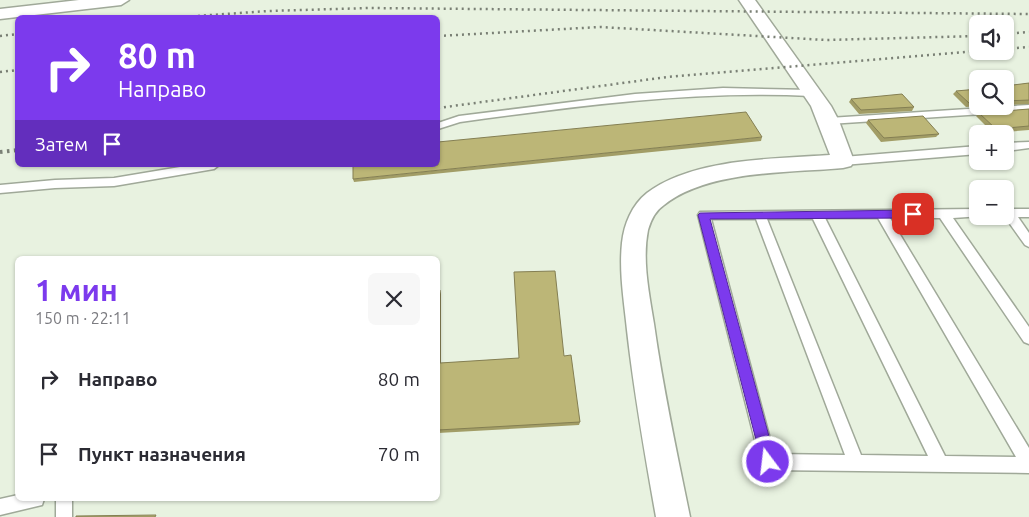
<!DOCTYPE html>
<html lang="ru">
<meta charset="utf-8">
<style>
:root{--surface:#fff;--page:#f7f7f7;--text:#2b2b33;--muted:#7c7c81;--accent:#7c3aed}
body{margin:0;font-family:Ubuntu,sans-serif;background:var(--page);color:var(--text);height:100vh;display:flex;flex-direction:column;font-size:19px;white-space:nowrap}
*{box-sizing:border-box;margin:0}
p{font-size:16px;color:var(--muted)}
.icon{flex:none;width:28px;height:28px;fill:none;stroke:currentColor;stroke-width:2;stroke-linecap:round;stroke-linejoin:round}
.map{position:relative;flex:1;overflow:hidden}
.sheet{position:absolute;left:15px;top:256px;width:425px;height:245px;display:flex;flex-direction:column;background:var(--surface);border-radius:8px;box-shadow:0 1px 4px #0004}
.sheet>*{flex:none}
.top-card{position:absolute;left:15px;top:15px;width:425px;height:152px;border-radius:8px;box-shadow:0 1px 4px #0004;background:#7c3aed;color:#fff;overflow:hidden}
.fabs{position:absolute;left:969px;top:15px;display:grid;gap:10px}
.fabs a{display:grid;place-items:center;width:45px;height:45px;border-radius:8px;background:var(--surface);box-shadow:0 1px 4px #0004;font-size:25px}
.pin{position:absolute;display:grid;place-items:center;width:42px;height:42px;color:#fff;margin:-21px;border-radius:10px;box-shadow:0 2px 8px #0006}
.me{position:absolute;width:55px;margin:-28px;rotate:345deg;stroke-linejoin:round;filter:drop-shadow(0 0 4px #0008)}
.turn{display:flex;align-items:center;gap:18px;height:105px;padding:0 20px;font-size:22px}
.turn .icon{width:65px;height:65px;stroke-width:2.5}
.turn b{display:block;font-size:35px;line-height:42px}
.then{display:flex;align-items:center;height:48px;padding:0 20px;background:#0003;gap:10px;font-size:19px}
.round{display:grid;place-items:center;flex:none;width:52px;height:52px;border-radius:8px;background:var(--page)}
.headline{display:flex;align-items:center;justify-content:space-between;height:85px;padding:0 20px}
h1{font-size:30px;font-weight:700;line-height:38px;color:var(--accent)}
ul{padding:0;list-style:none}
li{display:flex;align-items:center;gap:15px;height:75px;padding:0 20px}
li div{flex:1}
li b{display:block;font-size:19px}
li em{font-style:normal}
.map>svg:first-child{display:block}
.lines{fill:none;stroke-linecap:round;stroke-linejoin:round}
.lane-casing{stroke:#a0a999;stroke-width:3}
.street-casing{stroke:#a0a999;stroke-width:3}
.lane{fill:#fff;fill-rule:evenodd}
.street{fill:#fff;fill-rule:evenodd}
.rail-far1{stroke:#7a8075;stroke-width:2.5;stroke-dasharray:2 4;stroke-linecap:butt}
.rail{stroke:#7a8075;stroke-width:4;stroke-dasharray:2.5 4.5;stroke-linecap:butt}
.wall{fill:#a29d66}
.shaded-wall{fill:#847f53}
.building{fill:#bcb677;stroke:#847f53}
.route{fill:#7c3aed;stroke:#51269a}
</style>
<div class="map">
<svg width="1029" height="517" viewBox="0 0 1029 517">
<rect width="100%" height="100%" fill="#e8f2e0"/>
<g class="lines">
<g class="lane-casing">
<g id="lane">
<path d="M 723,88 L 811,90 L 816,93 L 811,96 C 693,90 577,106 460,122 L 438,129 L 438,123 L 459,116 L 635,94 Z"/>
<polygon points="1029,105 1029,111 829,124 824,121 829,118"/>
<polygon points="1029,142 1029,148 1005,151 1005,143"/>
<polygon points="978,146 978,154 843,165 838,161 843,157"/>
<polygon points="192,165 219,165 214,169 114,186 55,188 0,193 0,185 55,180 114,178"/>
<path d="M 978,209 L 978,216 L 982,216 L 953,218 L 1029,327 L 1029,344 L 1024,342 L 940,218 L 890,218 L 1029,448 L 1029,473 L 768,470 L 762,468 L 698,215 L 700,212 ZM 825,218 L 878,218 L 1016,457 L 945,456 ZM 711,219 L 756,219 L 845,455 L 774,454 ZM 767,219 L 813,219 L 928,456 L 861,455 Z"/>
<polygon points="1005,209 1029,209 1029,217 1018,217 1029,233 1029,247 1025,245 1005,217 1001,216 1005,216"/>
<polygon points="18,495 18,499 44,499 42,505 0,515 0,499"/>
<rect x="56" y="499" width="16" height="18"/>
</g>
</g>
<g class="street-casing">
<g id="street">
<polygon points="79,0 129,0 121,5 0,19 0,9"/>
<path d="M 739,0 L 755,0 L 831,106 L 839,121 L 854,161 L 851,166 L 843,168 C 789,173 708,170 664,205 C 655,211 651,220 648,230 C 642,260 649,293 654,324 C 663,389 677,453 690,517 L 656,517 C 645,455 634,393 627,330 C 624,301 619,272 622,243 C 624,224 632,205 647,193 C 693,158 774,159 830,155 L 811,106 Z"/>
</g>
</g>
<use href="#lane" class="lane"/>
<use href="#street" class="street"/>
<g class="rail-far1">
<polyline points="168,18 268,11 369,8 1029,14"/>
<polyline points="1005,34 1029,32"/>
<polyline points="0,36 18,34"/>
<polyline points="438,36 600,27 826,40 978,36"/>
<polyline points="1005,49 1029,47"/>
<polyline points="0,72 18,70"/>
<polyline points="438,108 667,77 978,51"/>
</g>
<polyline class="rail" points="0,152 18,150"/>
</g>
<g class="wall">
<polygon points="1029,83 1029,104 1005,105 1005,86"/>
<polygon points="978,89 978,106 983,106 966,107 953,94 956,91"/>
<polygon points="851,99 914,107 912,111 859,114 849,102"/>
<polygon points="1029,109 1029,130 993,133 976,116 979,113"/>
<polygon points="868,120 939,134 936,137 881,142 866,123"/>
<polygon points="762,137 761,141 354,182 353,179"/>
<polygon points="440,290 441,363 564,356 580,422 579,425 438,433 438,291"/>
</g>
<polygon class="shaded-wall" points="440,290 441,294 441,366 440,363"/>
<g class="building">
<polygon points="1029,83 1029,100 1005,101 1005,86"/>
<polygon points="978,89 978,103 969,103 956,91"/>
<polygon points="902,94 914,107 861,110 851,99"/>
<polygon points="1029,109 1029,126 996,129 979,113"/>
<polygon points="746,112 762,137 353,179 353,165 438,165 438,142"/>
<polygon points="923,116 939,134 884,138 868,120"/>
<polygon points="555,271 564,356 571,355 580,422 438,430 438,291 440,290 440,363 519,358 514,272"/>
<polygon points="156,515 155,517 76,517 76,516"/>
</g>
<polygon class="route" points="913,210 918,214 913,218 710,219 776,462 773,467 768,469 763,467 698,215 700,213"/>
</svg>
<div class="fabs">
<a><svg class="icon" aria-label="sound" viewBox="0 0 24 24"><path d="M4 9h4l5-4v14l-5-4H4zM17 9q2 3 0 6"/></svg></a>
<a><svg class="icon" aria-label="search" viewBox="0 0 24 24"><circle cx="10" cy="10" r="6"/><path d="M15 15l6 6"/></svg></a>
<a>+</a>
<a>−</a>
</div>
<div class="pin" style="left:913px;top:214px;background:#d93025"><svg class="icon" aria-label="arrive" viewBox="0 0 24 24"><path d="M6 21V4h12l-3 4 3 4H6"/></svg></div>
<svg class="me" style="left:768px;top:462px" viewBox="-20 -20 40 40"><circle r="17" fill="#7c3aed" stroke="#fff" stroke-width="3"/><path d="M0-11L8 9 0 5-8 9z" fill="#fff"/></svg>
<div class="top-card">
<div class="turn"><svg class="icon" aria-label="right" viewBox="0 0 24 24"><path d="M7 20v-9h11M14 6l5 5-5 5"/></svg><div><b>80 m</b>Направо</div></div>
<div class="then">Затем<svg class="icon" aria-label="arrive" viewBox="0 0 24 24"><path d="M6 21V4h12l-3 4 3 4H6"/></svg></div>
</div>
<section class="sheet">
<div class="headline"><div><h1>1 мин</h1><p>150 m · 22:11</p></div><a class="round"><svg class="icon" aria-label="close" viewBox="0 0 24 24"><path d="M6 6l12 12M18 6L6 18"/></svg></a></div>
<ul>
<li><svg class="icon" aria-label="right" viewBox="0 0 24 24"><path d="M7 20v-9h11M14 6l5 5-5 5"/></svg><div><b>Направо</b></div><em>80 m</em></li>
<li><svg class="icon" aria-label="arrive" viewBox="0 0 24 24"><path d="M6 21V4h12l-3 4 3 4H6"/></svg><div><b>Пункт назначения</b></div><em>70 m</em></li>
</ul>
</section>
</div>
